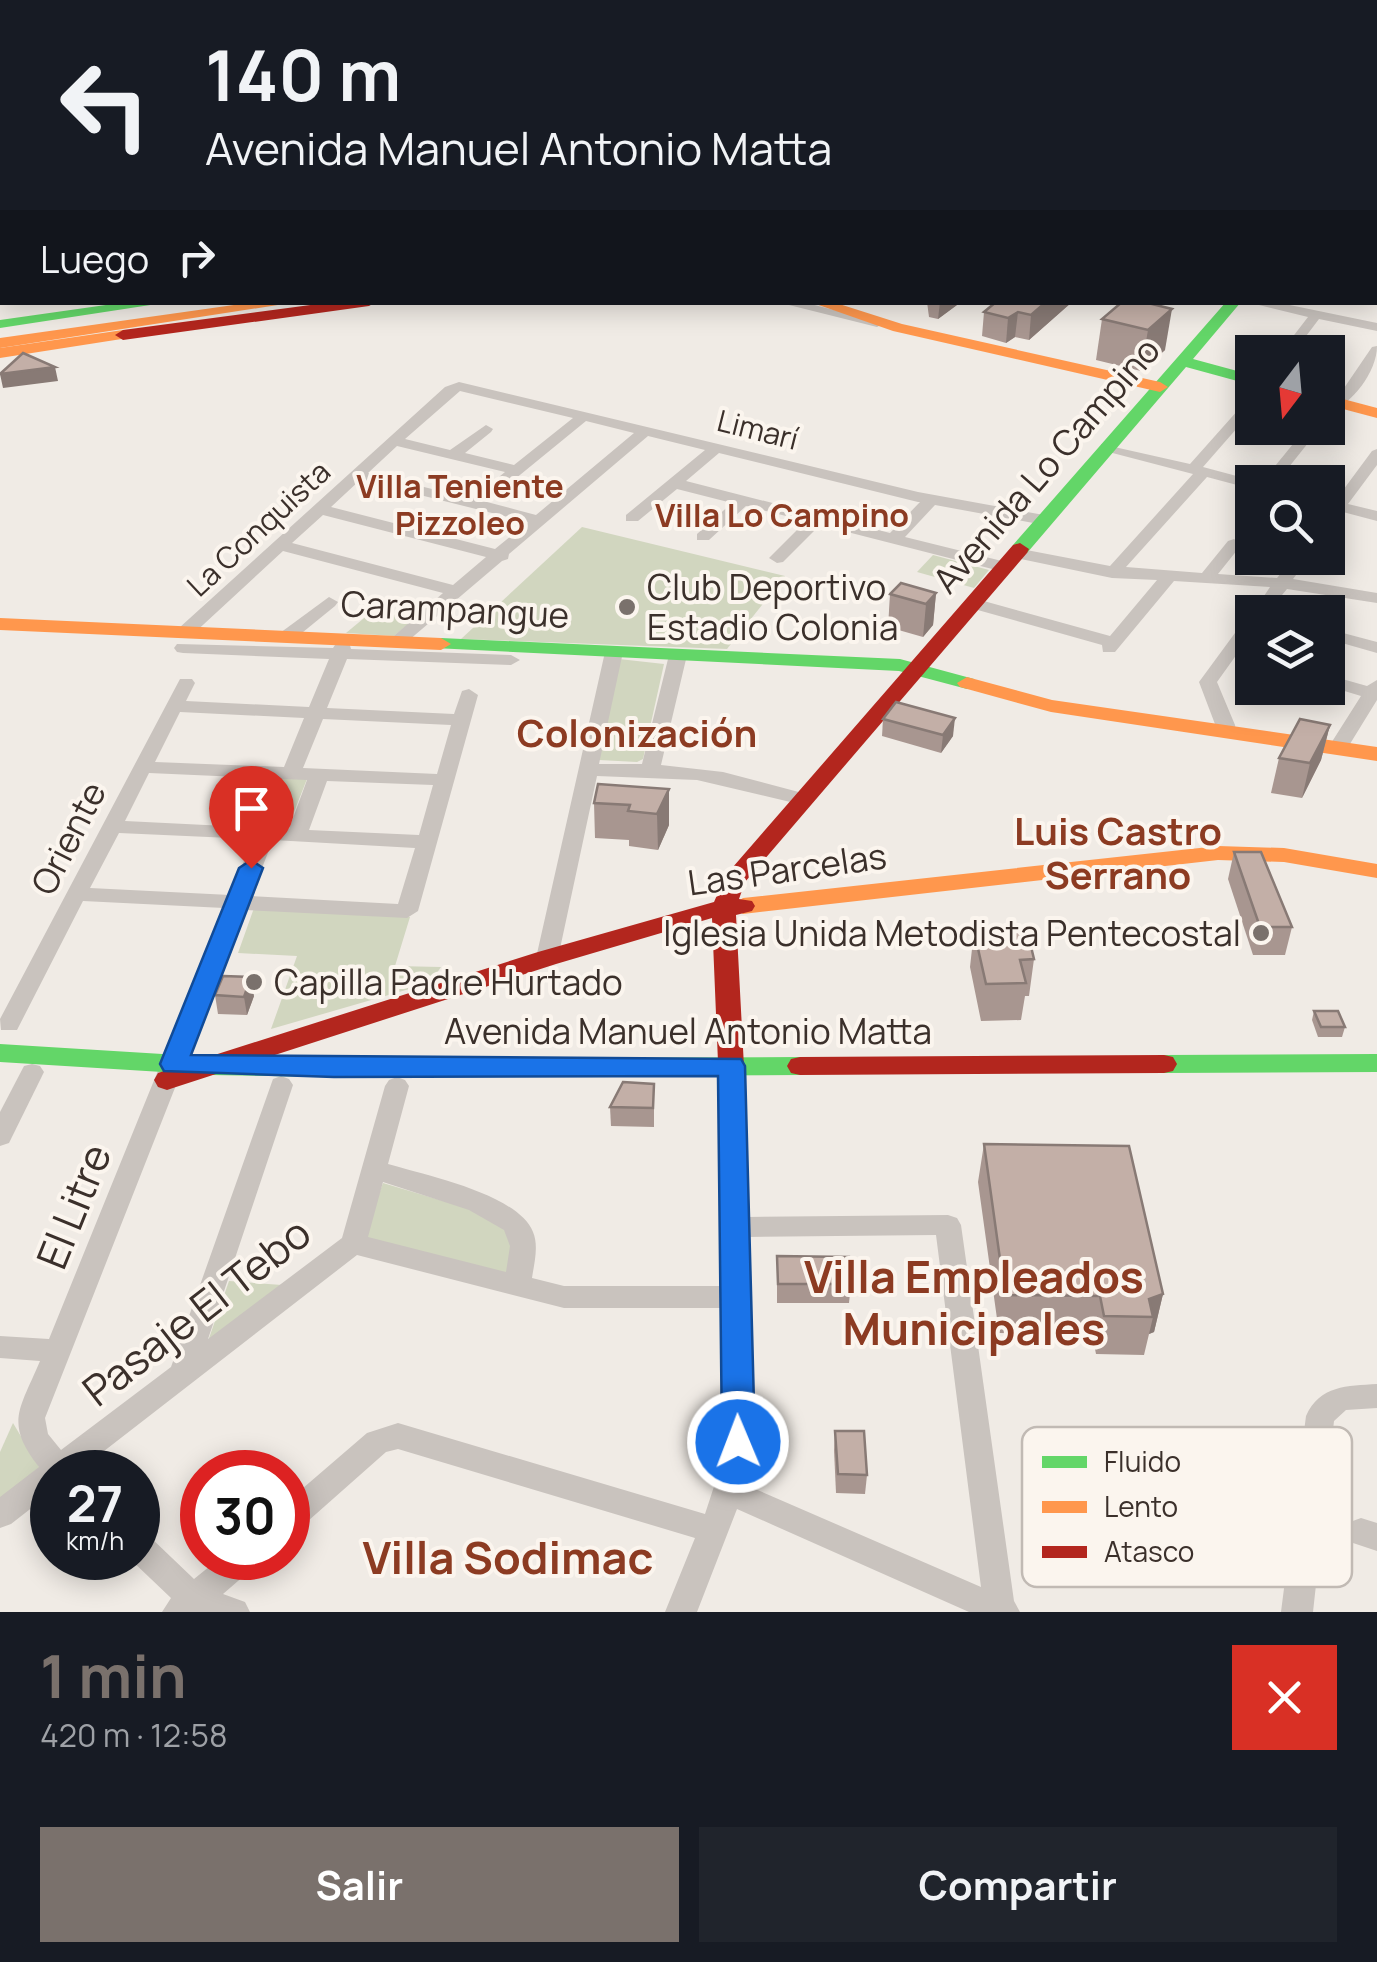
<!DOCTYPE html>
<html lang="es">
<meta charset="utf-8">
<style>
:root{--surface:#171b24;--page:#20242c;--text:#f1f3f6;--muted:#9ea1a6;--accent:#7a716c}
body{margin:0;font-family:Manrope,sans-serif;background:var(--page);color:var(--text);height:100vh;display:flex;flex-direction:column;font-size:38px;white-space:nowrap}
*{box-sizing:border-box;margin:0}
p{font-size:32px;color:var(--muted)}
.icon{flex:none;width:55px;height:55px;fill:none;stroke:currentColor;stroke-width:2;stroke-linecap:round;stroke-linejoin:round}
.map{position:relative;height:1612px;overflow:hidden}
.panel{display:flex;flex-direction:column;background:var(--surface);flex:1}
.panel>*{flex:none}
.hud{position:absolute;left:0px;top:0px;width:1378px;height:305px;box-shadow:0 5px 25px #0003;background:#171b24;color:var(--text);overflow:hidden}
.needle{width:65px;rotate:196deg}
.buttons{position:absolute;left:1235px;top:335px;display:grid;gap:20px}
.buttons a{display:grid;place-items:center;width:110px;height:110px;border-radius:0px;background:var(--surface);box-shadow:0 5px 25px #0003;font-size:50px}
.speed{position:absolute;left:30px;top:1450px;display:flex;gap:20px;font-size:50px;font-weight:700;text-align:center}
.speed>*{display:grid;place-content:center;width:130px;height:130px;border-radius:50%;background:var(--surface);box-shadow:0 5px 25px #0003;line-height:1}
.speed small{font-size:25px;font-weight:400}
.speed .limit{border:15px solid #d22;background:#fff;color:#111}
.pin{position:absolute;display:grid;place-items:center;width:85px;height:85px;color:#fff;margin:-102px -42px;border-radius:50% 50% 50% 0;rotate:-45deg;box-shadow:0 0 10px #0007}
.pin .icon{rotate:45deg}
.me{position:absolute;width:110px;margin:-55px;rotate:359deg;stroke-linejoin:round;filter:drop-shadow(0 0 8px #0008)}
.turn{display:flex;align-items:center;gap:35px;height:210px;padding:0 40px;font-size:45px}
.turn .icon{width:130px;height:130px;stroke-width:2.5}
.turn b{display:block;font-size:70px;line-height:85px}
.then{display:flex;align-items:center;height:95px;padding:0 40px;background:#0003;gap:20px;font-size:38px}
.round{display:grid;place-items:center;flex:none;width:105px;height:105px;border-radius:0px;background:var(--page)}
.overview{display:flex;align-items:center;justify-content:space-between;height:170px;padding:0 40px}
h1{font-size:60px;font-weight:700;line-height:75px;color:var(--accent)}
.primary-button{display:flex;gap:20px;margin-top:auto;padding:20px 40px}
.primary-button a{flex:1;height:115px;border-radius:0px;background:var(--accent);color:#fff;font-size:40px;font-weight:700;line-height:115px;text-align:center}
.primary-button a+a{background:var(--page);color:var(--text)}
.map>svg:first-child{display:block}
.green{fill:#d1d6bf}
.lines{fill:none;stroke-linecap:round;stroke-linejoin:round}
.street{fill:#c9c3be;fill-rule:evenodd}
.fast{fill:#63d668;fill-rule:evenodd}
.slow{fill:#ff974d;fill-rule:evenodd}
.jam{fill:#b3261e;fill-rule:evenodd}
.wall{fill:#a89690}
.shaded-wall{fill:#887a75}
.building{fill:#c3afa7;stroke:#887a75;stroke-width:2.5}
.route{fill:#1a73e8;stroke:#114b97;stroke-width:2.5}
.poi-dot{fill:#7a716c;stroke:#fbf5ee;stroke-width:4}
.labels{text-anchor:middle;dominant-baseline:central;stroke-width:8;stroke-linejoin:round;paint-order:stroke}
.far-street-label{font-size:30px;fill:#3b302b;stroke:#fbf5ee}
.far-neighbourhood-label{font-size:32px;font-weight:bold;fill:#8c3b22;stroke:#fbf5ee}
.street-label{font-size:35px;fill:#3b302b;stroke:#fbf5ee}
.poi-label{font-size:35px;fill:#3b302b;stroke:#fbf5ee;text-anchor:start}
.neighbourhood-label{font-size:38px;font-weight:bold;fill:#8c3b22;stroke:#fbf5ee}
.near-street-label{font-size:42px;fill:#3b302b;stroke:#fbf5ee}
.near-neighbourhood-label{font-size:45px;font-weight:bold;fill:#8c3b22;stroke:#fbf5ee}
.key{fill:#fbf5ee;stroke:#c1bab4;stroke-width:2.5}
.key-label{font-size:28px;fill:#3b302b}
</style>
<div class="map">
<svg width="1377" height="1612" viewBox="0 0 1377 1612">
<rect width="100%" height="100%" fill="#f0ebe5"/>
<g class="green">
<polygon points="582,527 785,576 727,649 461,639"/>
<polygon points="933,555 989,570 974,588 917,572"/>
<polygon points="375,609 413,620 394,636 346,633"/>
<polygon points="619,659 664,664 643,759 637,762 599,760"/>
<polygon points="253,776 307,779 287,830 230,828"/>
<polygon points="254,908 410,917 395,966 441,967 430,983 271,1029 297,956 238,953"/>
<polygon points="383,1183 500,1218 513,1234 506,1278 363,1237"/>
<polygon points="229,1281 282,1285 208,1341"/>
<polygon points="13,1423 41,1470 0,1503 0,1452"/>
</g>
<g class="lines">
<g class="street">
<polygon points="1375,295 1377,295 1377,303 1374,302"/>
<polygon points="777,302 803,302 884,323 877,327"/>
<polygon points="1247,302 1275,302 1377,323 1377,331 1319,319 1294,352 1281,352 1308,317"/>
<path d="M 1377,346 C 1377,372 1352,404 1328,413 L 1328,403 L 1340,394 L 1372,347 Z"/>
<path d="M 459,382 L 918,492 L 1044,515 L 1052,520 L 1044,525 L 935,505 L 905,537 L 1010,563 L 1010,571 L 1004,572 L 820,525 L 783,562 L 777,563 L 769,558 L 806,521 L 746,506 L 709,540 L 697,540 L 697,534 L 732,503 L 677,489 L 638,521 L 626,521 L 626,515 L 705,450 L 648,436 L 509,554 L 508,559 L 502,561 L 402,646 L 390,646 L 387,642 L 443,593 L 283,551 L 191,636 L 179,636 L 176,632 L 179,628 L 445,387 ZM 460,391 L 573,418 L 514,465 L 465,453 L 491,432 L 493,429 L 486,425 L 450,450 L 405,439 ZM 586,421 L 634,433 L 536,515 L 487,502 ZM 397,446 L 505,472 L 472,499 L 368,473 ZM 719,453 L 918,502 L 920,502 L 890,533 L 686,481 ZM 360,480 L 528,522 L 495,549 L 331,507 ZM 323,515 L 486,557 L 453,585 L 292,543 Z"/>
<polygon points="1252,399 1252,411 1203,467 1259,482 1252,482 1252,489 1207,477 1126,567 1202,573 1228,541 1234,539 1242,544 1218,574 1277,578 1293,558 1309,558 1293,579 1377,593 1377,603 1287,589 1268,612 1252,614 1270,587 1174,581 1115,652 1103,652 1102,645 967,607 964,603 967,599 973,598 1110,636 1157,580 1112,578 1016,558 1008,553 1016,548 1110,566 1193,474 1101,450 1101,444 1190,464 1247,400"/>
<polygon points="1306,428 1320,428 1277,482 1262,482"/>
<polygon points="1377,449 1377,465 1348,504 1377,511 1377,521 1343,512 1334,524 1328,526 1328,500 1335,501 1372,451"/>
<polygon points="329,597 338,602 335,606 292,641 280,641 277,637 280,633"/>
<polygon points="1252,617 1252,633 1217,682 1235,725 1236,732 1227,738 1218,732 1199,682 1246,618"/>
<polygon points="1328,629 1377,642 1377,653 1328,639"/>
<path d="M 343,641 L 349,642 L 351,649 L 511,655 L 520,660 L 511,665 L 347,659 L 327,708 L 454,714 L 462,691 L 469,689 L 478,695 L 418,911 L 407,918 L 245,910 L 45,1418 L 48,1434 L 61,1450 L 171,1367 L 273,1079 L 281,1076 L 289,1079 L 293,1085 L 208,1339 L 342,1238 L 385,1086 L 389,1080 L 397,1077 L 405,1080 L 409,1086 L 388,1164 C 425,1175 518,1194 533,1232 C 539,1246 534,1264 532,1278 L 564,1286 L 721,1286 L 720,1086 L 724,1080 L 732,1077 L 740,1080 L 744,1086 L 747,1217 L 948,1215 L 957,1218 L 961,1225 L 1014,1601 L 1020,1612 L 969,1612 L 737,1509 L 697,1612 L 665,1612 L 695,1538 L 398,1449 L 386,1452 L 299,1529 L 288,1532 L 288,1501 L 367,1433 L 398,1423 L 705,1514 L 722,1462 L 721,1308 L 564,1308 L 357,1255 L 77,1472 L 52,1472 L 52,1492 L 11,1524 L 0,1528 L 0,1497 L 39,1467 C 4,1423 20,1409 40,1361 L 0,1358 L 0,1336 L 49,1339 L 224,908 L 83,901 L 17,1030 L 1,1030 L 0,1019 L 180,679 L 192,679 L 195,683 L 186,701 L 309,707 L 329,659 L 183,653 L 177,652 L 174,648 L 177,644 L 333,648 L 337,642 ZM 180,712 L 304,718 L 284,767 L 155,762 ZM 323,719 L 451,725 L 437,774 L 303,768 ZM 149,773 L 307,780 L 289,829 L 125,821 ZM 327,781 L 433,785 L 419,835 L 309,830 ZM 119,833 L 253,839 L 230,895 L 90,888 ZM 273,840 L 415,848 L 398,904 L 251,896 ZM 383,1182 L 469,1210 L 504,1230 L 510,1246 L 506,1272 L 368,1237 ZM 936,1235 L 981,1587 L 746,1485 L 752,1462 L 747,1237 Z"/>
<polygon points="614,647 623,652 599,764 642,764 669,655 678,650 687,655 661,765 723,772 810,795 813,799 803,805 697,780 597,776 558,958 555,963 539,963 536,958 605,652"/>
<polygon points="1328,675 1367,686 1377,680 1377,700 1345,752 1338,754 1328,748 1361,696 1328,686"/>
<polygon points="32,1064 40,1066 44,1072 9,1143 0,1146 0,1112 24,1066"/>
<path d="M 1377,1384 L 1377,1408 L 1346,1410 L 1334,1421 L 1313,1612 L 1281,1612 L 1306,1416 C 1320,1385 1347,1386 1377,1384 Z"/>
<polygon points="1361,1518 1377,1523 1377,1551 1350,1542 1346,1532 1350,1522"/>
<polygon points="138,1532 149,1536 194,1579 220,1558 257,1558 253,1568 223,1594 245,1602 250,1612 162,1612 171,1598 129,1558 138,1558"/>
</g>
<g class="fast">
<polygon points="127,302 170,302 0,328 0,320"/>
<polygon points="1226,302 1241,302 1193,359 1252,375 1252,385 1186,367 1027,553 1013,553 1013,545"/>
<polygon points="441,638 900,659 974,679 977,683 967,689 899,671 434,648 431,644 434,640"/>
<polygon points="0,1044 211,1057 334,1059 800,1057 809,1059 813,1066 809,1073 800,1075 334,1077 211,1075 0,1062"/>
<polygon points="1377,1054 1377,1072 1164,1073 1155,1071 1151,1064 1155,1057 1164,1055"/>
</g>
<g class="slow">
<rect x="1375" y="213" width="2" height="8"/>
<rect x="1375" y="237" width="2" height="8"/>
<polygon points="255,302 297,302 0,348 0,338"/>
<polygon points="810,302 833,302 902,324 1160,382 1168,387 1160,392 893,331"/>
<polygon points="123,330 128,332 128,338 0,358 0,348"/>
<polygon points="1328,395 1377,408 1377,418 1328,405"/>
<polygon points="0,618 441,638 451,644 441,650 0,630"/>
<polygon points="967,677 1052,700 1377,747 1377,761 1051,712 960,687 957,683"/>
<polygon points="1218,846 1284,848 1377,864 1377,878 1284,862 1218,860 743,914 731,906 743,898"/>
</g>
<g class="jam">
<rect x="1375" y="244" width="2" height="9"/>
<rect x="1375" y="263" width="2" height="9"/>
<polygon points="333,302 376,302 369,306 123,340 115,335 123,330"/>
<polygon points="1020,543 1029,549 1027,553 745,882 739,899 752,901 755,906 752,911 736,915 745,1086 742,1093 732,1096 722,1093 719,1086 712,918 556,964 176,1087 167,1090 158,1087 154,1080 158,1073 538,952 714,902 726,875 1013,545"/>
<polygon points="1164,1055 1173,1057 1177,1064 1173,1071 1164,1073 800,1075 791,1073 787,1066 791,1059 800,1057"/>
</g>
</g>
<g class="wall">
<polygon points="927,302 961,302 938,319 929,317"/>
<polygon points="1072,302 1029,340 1015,337 1006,343 982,336 984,312"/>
<polygon points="1144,302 1165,350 1141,371 1096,360 1102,319"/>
<polygon points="936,593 933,625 923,637 888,627 890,594"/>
<polygon points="883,719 953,736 941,753 882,736"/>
<polygon points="1330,725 1321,760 1302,798 1271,793 1279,758"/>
<polygon points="669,789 669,825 658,850 629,846 629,840 595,838 594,803"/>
<polygon points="1234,852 1292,927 1285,955 1253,955 1228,879"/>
<polygon points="974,931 1034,959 1029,996 1025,996 1021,1020 981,1021 970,967"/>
<polygon points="215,995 254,996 247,1015 218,1014"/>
<polygon points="1314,1011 1345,1027 1342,1037 1318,1037 1312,1020"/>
<polygon points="654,1084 654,1127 611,1126 610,1107"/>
<polygon points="984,1144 1163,1294 1154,1332 1149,1334 1144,1355 1096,1354 1092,1334 999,1333 978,1182"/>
<polygon points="777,1256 851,1284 849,1303 777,1303"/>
<polygon points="835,1431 867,1475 865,1494 836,1493 834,1450"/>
</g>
<g class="shaded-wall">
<polygon points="940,302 961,302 938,319"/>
<polygon points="1046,302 1072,302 1029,340 1031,315"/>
<polygon points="1172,309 1165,350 1141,371 1148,330"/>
<polygon points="1018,312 1015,337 1006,343 1008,318"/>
<polygon points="55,367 58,381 3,388 0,374"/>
<polygon points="936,593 933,625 923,637 926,604"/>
<polygon points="955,718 953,736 941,753 943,735"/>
<polygon points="1330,725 1321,760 1302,798 1310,763"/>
<polygon points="669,789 669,825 658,850 657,814"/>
<polygon points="251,977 254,996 247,1015 244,997"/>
<polygon points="1163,1294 1154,1332 1149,1334 1153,1317 1149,1299"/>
</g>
<g class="building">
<polygon points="996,302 1046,302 1031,315 1018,312 1008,318 984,312"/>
<polygon points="1122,302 1144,302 1172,309 1148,330 1102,319"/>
<polygon points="23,353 55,367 0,374"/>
<polygon points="901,583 936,593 926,604 890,594"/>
<polygon points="896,702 955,718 943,735 883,719"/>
<polygon points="1300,719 1330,725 1310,763 1279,758"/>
<polygon points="598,784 669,789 657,814 628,811 630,805 594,803"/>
<polygon points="1234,852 1261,852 1292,927 1260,927"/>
<polygon points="1027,930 1034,959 1020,960 1026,983 986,984 974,931"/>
<polygon points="223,976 251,977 244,997 215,995"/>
<polygon points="1314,1011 1338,1011 1345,1027 1321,1027"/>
<polygon points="623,1082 654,1084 653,1108 610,1107"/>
<polygon points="984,1144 1129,1146 1163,1294 1149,1299 1153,1317 1104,1316 1100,1296 1005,1295"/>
<polygon points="777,1256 849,1257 851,1284 778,1284"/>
<polygon points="835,1431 864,1431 867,1475 838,1474"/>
</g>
<polygon class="route" points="251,860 263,868 191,1055 741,1059 745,1066 755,1442 750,1452 738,1456 727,1452 722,1442 718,1076 334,1077 164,1071 160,1064 239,868"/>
<g class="poi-dot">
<circle cx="627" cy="607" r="10"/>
<circle cx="1261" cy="933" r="10"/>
<circle cx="254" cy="982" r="10"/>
</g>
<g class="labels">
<g class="far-street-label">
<text transform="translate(758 429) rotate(14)">Limarí</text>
<text transform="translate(258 528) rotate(-43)">La Conquista</text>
</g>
<g class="far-neighbourhood-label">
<text x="460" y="486">Villa Teniente<tspan x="460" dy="37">Pizzoleo</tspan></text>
<text x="782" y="515">Villa Lo Campino</text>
</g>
<g class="street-label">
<text transform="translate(1046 465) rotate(-49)">Avenida Lo Campino</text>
<text transform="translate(455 609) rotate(3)">Carampangue</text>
<text transform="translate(68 838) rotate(-63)">Oriente</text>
<text transform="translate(787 869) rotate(-8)">Las Parcelas</text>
<text x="688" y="1031">Avenida Manuel Antonio Matta</text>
</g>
<g class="poi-label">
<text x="647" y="587">Club Deportivo<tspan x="647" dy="40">Estadio Colonia</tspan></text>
<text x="1241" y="933" text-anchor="end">Iglesia Unida Metodista Pentecostal</text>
<text x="274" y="982">Capilla Padre Hurtado</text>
</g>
<g class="neighbourhood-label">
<text x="637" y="732">Colonización</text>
<text x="1118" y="830">Luis Castro<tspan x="1118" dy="44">Serrano</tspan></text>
</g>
<g class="near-street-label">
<text transform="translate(73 1206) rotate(-68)">El Litre</text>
<text transform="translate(196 1311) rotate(-38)">Pasaje El Tebo</text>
</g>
<g class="near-neighbourhood-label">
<text x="974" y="1276">Villa Empleados<tspan x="974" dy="52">Municipales</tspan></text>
<text x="508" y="1557">Villa Sodimac</text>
</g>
</g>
<rect x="1022" y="1427" width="330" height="160" rx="15" class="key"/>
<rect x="1042" y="1456" width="45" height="12" fill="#63d668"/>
<rect x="1042" y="1501" width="45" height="12" fill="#ff974d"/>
<rect x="1042" y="1546" width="45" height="12" fill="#b3261e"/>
<g class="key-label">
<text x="1104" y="1472">Fluido</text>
<text x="1104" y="1517">Lento</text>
<text x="1104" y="1562">Atasco</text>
</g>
</svg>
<div class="buttons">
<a><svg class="needle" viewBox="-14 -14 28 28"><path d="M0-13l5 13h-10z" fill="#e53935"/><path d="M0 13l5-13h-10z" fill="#9ea1a6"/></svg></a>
<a><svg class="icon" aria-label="search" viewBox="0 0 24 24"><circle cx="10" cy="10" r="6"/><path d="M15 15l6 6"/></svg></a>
<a><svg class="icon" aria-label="layers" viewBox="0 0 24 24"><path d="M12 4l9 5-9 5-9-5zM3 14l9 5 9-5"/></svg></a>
</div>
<div class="speed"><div>27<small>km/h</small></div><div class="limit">30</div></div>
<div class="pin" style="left:251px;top:868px;background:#d93025"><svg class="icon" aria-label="arrive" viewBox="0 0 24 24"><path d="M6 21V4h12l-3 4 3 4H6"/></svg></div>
<svg class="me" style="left:738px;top:1442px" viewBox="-20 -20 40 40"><circle r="17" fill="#1a73e8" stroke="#fff" stroke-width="3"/><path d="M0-11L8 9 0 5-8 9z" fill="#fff"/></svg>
<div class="hud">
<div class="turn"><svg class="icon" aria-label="left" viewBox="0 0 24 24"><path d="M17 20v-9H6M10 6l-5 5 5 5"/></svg><div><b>140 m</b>Avenida Manuel Antonio Matta</div></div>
<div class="then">Luego<svg class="icon" aria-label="right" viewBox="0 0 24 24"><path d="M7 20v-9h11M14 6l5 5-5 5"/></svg></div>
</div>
</div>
<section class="panel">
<div class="overview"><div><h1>1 min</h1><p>420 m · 12:58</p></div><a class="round" style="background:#d93025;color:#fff"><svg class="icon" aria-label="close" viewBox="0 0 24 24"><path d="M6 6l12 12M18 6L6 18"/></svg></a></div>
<div class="primary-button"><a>Salir</a><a>Compartir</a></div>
</section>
